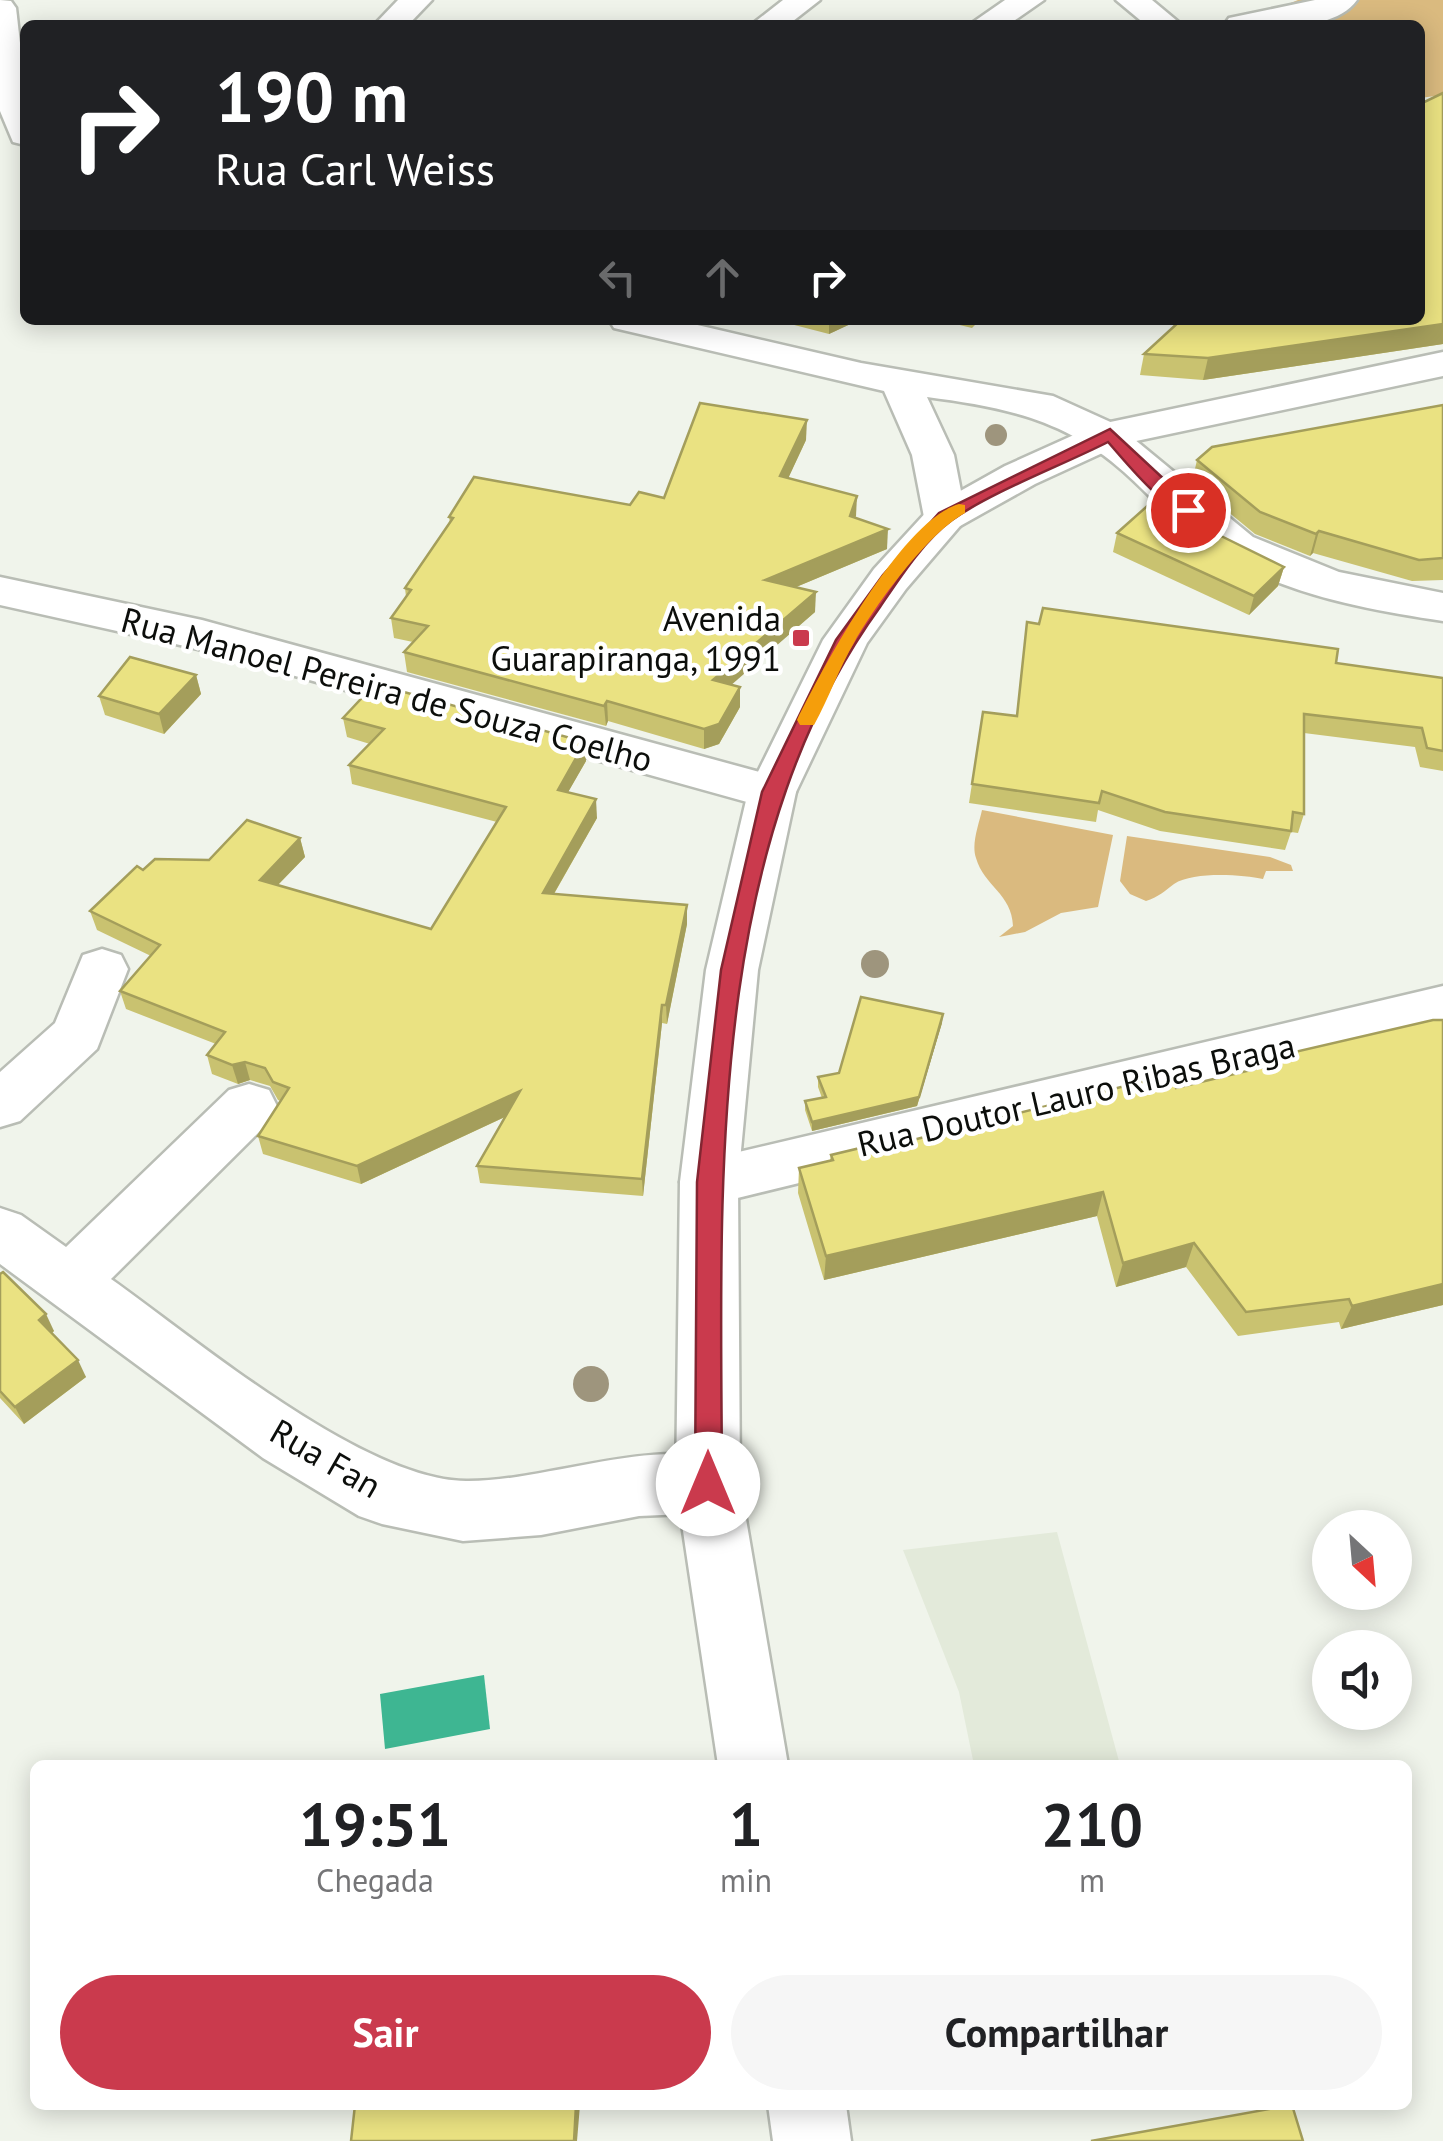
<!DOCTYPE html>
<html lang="pt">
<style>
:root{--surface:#fff;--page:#f6f6f6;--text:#202124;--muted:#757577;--accent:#ca3a4d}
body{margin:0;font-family:"PT Sans",sans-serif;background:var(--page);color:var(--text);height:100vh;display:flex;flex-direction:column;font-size:38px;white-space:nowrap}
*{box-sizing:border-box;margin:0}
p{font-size:32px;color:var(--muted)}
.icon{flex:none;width:55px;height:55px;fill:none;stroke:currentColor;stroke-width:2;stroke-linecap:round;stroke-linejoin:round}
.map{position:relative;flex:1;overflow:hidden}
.side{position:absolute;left:30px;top:1760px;width:1382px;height:350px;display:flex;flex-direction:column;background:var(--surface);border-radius:15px;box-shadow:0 5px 25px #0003}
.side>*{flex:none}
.guide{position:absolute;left:20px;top:20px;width:1405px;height:305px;border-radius:15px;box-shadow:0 5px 25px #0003;background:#202124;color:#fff;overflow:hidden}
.needle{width:65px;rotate:154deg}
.controls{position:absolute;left:1312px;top:1510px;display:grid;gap:20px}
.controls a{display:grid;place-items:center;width:100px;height:100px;border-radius:50%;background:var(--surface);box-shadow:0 5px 25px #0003;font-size:50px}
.pin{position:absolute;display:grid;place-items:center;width:85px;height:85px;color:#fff;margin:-42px;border:5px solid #fff;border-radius:50%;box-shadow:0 2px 10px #0007}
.me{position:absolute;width:110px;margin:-55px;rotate:0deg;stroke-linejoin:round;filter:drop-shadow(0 0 8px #0008)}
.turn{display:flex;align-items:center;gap:35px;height:210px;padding:0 30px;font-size:45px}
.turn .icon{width:130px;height:130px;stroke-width:2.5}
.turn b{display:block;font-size:70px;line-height:85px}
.lanes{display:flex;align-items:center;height:95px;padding:0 30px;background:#0003;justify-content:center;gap:50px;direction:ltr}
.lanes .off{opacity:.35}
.eta{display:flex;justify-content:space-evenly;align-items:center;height:170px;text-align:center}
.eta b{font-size:60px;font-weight:800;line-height:70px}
.action{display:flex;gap:20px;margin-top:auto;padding:20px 30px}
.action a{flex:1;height:115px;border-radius:60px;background:var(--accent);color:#fff;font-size:40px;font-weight:800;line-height:115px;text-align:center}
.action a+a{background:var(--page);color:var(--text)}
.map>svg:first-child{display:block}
.built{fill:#e3eada}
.green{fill:#daba7f}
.water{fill:#3eb692}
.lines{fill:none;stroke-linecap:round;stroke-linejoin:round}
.street-casing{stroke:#b9bdb5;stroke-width:5}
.secondary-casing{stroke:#b9bdb5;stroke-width:5}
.street{fill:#fff;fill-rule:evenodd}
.secondary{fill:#fff;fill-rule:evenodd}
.tree{fill:#9e957d}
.wall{fill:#c9c270}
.shaded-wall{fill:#a49e5b}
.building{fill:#eae282;stroke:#a49e5b;stroke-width:2.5}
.route{fill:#ca3a4d;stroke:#832632;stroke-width:2.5}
.slow{fill:#f59e0b}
.poi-dot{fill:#ca3a4d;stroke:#fff;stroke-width:4}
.labels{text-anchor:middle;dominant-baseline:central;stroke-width:9;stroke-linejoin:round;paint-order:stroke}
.poi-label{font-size:35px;fill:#0c0e0b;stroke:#fff;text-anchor:end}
.street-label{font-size:35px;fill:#0c0e0b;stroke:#fff}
</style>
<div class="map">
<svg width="1443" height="2141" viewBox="0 0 1443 2141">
<rect width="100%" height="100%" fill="#f0f4eb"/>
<polygon class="built" points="1057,1532 1120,1765 974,1765 959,1692 903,1550"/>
<g class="green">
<polygon points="1298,0 1443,0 1443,95 1420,98 1420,25 1267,25 1281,7"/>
<path d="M 982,810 L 1113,835 L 1098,907 L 1061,913 L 1025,932 L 999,937 L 1013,926 C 1012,894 984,886 976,858 C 971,844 979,824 982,810 Z"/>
<path d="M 1127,836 L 1270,857 L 1291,865 L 1293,871 L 1266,871 L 1263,879 C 1243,875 1194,871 1174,884 C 1165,891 1158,897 1146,901 L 1130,894 L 1120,881 Z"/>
</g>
<polygon class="water" points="484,1675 490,1729 385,1749 380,1694"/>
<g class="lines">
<g class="street-casing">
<g id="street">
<polygon points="0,0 11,1 16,8 25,87 25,145 13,142 0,111"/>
<polygon points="398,0 432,0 408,25 374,25"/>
<polygon points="783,0 820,0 788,25 751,25"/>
<polygon points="1005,0 1044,0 1008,25 969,25"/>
<polygon points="1116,0 1152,0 1182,25 1146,25"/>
<path d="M 1315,0 L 1357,0 C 1332,35 1261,25 1224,25 L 1229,18 Z"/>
<path d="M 609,320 L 676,320 L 861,363 L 1053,396 L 1117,425 L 1253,537 L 1339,572 L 1443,593 L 1443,621 C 1369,610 1288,595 1223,556 C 1185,534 1156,501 1124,472 C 1065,419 1003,407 927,397 L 954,455 L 966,517 L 960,526 L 945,530 L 930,526 L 924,517 L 912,455 L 884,391 L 614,328 Z"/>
<polygon points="0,577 202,620 789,780 796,792 789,804 772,809 198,649 0,605"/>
<polygon points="102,949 121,955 128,969 97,1049 20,1121 0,1127 0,1072 55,1023 83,955"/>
<polygon points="1443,986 1443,1026 709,1205 689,1199 680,1182 689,1165 709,1159"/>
<path d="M 249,1084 L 269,1090 L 277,1106 L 269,1122 L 111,1279 C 197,1340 363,1480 466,1481 C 547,1482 655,1435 731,1463 L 740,1484 L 731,1505 L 708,1513 L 639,1516 L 541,1535 L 463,1541 L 382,1524 L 359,1516 L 263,1458 L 0,1264 L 0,1208 L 21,1215 L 66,1247 L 229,1090 Z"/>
</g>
</g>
<g class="secondary-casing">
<g id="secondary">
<polygon points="1443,352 1443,376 1122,444 1035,484 960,526 906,589 867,643 796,792 758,970 738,1182 740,1484 788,1765 718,1765 676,1484 680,1182 706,970 748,792 823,640 874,569 930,508 1005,466 1096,425"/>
<polygon points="768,2105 846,2105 851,2141 773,2141"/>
</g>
</g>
<use href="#street" class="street"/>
<use href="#secondary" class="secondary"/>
</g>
<g class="tree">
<circle cx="996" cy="435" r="11"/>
<circle cx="875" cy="964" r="14"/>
<circle cx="591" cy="1384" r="18"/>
</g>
<g class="wall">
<polygon points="1443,93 1443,344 1203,380 1140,375 1144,354"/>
<polygon points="775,320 859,320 829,334"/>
<polygon points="939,320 980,320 972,328"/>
<polygon points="1443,405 1443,580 1412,581 1313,553 1310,556 1255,534 1192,482 1197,460"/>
<polygon points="806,440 788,478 855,517 887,549 796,587 815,612 731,684 740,707 719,744 704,749 608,721 606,726 407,672 404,652 413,642 394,638 391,618 406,597 405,588 450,523 449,517 630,505 664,498"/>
<polygon points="1211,531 1284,567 1278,586 1249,615 1113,552 1117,533"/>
<polygon points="1336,663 1443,678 1443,771 1420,767 1415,747 1304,733 1304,814 1298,833 1291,832 1285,850 1160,831 1098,810 1096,822 969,803 983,712 1016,716"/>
<polygon points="196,675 201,694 164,734 105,715 99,696"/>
<polygon points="343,718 585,742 586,761 568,792 597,818 554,894 687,924 667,1024 662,1023 643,1196 480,1183 477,1166 505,1117 361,1184 263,1154 258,1136 281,1101 278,1100 270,1086 250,1080 238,1084 212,1074 207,1055 216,1044 126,1009 120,991 151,956 97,930 90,911 143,870 209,860 300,838 305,857 278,885 431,929 497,822 352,784 349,765 370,744 347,737"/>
<polygon points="1443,1020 1443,1305 1341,1329 1339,1322 1238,1336 1186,1267 1116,1287 1097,1216 824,1280 798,1193 799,1168 830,1160 831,1155 902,1138 902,1142 1176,1088 1266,1067 1269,1058"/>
<polygon points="942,1023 917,1106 812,1131 805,1110 805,1101 822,1098 818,1087 818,1077 839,1073"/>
<polygon points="0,1274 54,1331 52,1333 86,1377 24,1424 0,1398"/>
</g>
<g class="shaded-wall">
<polygon points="829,320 859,320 829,334"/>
<polygon points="1443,324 1443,344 1203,380 1208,358"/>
<polygon points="807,420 806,440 780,496 780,476"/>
<polygon points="857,496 856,516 849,535 850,516"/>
<polygon points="888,529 887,549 765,600 765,580"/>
<polygon points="1319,531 1313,553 1310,556 1316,534"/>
<polygon points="1284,567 1278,586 1249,615 1254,596"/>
<polygon points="816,592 815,612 714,700 713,680"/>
<polygon points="196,675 201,694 164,734 159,714"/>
<polygon points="740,687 740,707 719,744 704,749 704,729"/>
<polygon points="607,701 608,721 606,726 604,706"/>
<polygon points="585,742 586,761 559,808 558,790"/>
<polygon points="596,799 597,818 544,911 543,893"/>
<polygon points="300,838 305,857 265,898 260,880"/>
<polygon points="687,905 687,924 667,1024 666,1005"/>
<polygon points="662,1005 662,1023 643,1196 642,1179"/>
<polygon points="943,1014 942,1023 917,1106 812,1131 812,1122"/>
<polygon points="245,1062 250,1080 238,1084 232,1065"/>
<polygon points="520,1091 522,1109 361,1184 357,1166"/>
<polygon points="1103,1192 1097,1216 824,1280 826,1256"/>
<polygon points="1194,1243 1186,1267 1116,1287 1123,1263"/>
<polygon points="1443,1284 1443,1305 1341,1329 1352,1306"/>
<polygon points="46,1314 54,1331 47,1337 39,1320"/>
<polygon points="78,1360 86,1377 24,1424 15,1407"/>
<polygon points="576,2105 580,2105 577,2141 574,2141"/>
</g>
<g class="building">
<polygon points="1443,93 1443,324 1208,358 1144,354 1181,320 1420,320 1420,104"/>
<polygon points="700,403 807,420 780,476 857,496 850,516 888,529 765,580 816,592 713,680 740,687 719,724 704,729 607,701 604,706 404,652 428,626 391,618 411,590 405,588 453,518 449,517 474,477 630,505 639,492 664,498"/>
<polygon points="1443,405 1443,558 1419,560 1319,531 1316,534 1260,512 1197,460 1212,447"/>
<polygon points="1163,492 1211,531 1284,567 1254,596 1117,533"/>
<polygon points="1043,608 1338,649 1336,663 1443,678 1443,751 1427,748 1422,728 1304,714 1304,814 1293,812 1291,831 1165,812 1102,791 1099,803 972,784 983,712 1017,716 1027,622 1039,624"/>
<polygon points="130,657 196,675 159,714 99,696"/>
<polygon points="375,684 585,742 558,790 596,799 543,893 687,905 666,1005 662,1005 642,1179 477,1166 520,1091 357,1166 258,1136 289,1088 273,1082 265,1068 245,1062 232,1065 207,1055 225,1032 120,991 160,945 90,911 137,866 143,870 155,859 209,860 247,820 300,838 260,880 431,929 506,807 349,765 384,729 343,718"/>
<polygon points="861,997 943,1014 919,1097 812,1122 805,1101 826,1097 818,1077 839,1073"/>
<polygon points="1433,1020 1443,1020 1443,1284 1352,1306 1349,1299 1246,1312 1194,1243 1123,1263 1103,1192 826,1256 799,1168 833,1160 831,1155 902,1138 901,1143 1172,1074 1176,1088 1272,1065 1269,1058"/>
<polygon points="3,1272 46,1314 39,1320 78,1360 15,1407 0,1391 0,1274"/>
<polygon points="355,2105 576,2105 574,2141 351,2141"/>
<polygon points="1292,2105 1303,2141 1091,2141"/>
</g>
<path class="route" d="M 1110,429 L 1194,507 L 1194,514 C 1169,517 1125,461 1108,442 C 1063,465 991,492 952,520 C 924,540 899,579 880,607 C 703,851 721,1196 722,1484 L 718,1492 L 708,1496 L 699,1492 L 695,1484 L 697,1182 L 721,970 L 762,792 L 836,640 L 883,575 L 939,513 Z"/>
<path class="slow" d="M 959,504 L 965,505 L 965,513 C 927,534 877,603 855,641 C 839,668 829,698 814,725 L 800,725 L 797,720 C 823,667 901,521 959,504 Z"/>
<rect class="poi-dot" x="791" y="628" width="20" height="20" rx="5"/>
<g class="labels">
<g class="poi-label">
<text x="781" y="618">Avenida<tspan x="781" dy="40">Guarapiranga, 1991</tspan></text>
</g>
<g class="street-label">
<text transform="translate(387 689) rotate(15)">Rua Manoel Pereira de Souza Coelho</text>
<text transform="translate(1076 1094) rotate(-13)">Rua Doutor Lauro Ribas Braga</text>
<text transform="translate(326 1458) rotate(30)">Rua Fan</text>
</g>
</g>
</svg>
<div class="controls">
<a><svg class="needle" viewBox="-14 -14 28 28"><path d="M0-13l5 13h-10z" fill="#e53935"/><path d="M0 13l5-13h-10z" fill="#757577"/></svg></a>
<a><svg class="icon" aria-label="sound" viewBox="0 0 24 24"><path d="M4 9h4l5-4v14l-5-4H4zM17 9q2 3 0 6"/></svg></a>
</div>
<div class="pin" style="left:1188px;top:510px;background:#d93025"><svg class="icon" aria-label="arrive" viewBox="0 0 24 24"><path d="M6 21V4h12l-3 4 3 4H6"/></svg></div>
<svg class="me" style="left:708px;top:1484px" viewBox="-20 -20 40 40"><circle r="19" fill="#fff"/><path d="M0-13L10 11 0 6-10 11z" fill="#ca3a4d"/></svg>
<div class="guide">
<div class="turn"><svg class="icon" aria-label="right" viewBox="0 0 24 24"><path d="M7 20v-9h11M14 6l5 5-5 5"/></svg><div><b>190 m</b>Rua Carl Weiss</div></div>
<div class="lanes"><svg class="icon off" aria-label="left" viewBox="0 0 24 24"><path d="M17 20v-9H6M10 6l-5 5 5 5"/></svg><svg class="icon off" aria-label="ahead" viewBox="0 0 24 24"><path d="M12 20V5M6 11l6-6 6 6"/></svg><svg class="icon" aria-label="right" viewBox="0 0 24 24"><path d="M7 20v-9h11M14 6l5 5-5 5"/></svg></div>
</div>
<section class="side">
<div class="eta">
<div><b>19:51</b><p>Chegada</p></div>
<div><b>1</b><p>min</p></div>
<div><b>210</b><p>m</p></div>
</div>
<div class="action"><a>Sair</a><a>Compartilhar</a></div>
</section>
</div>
